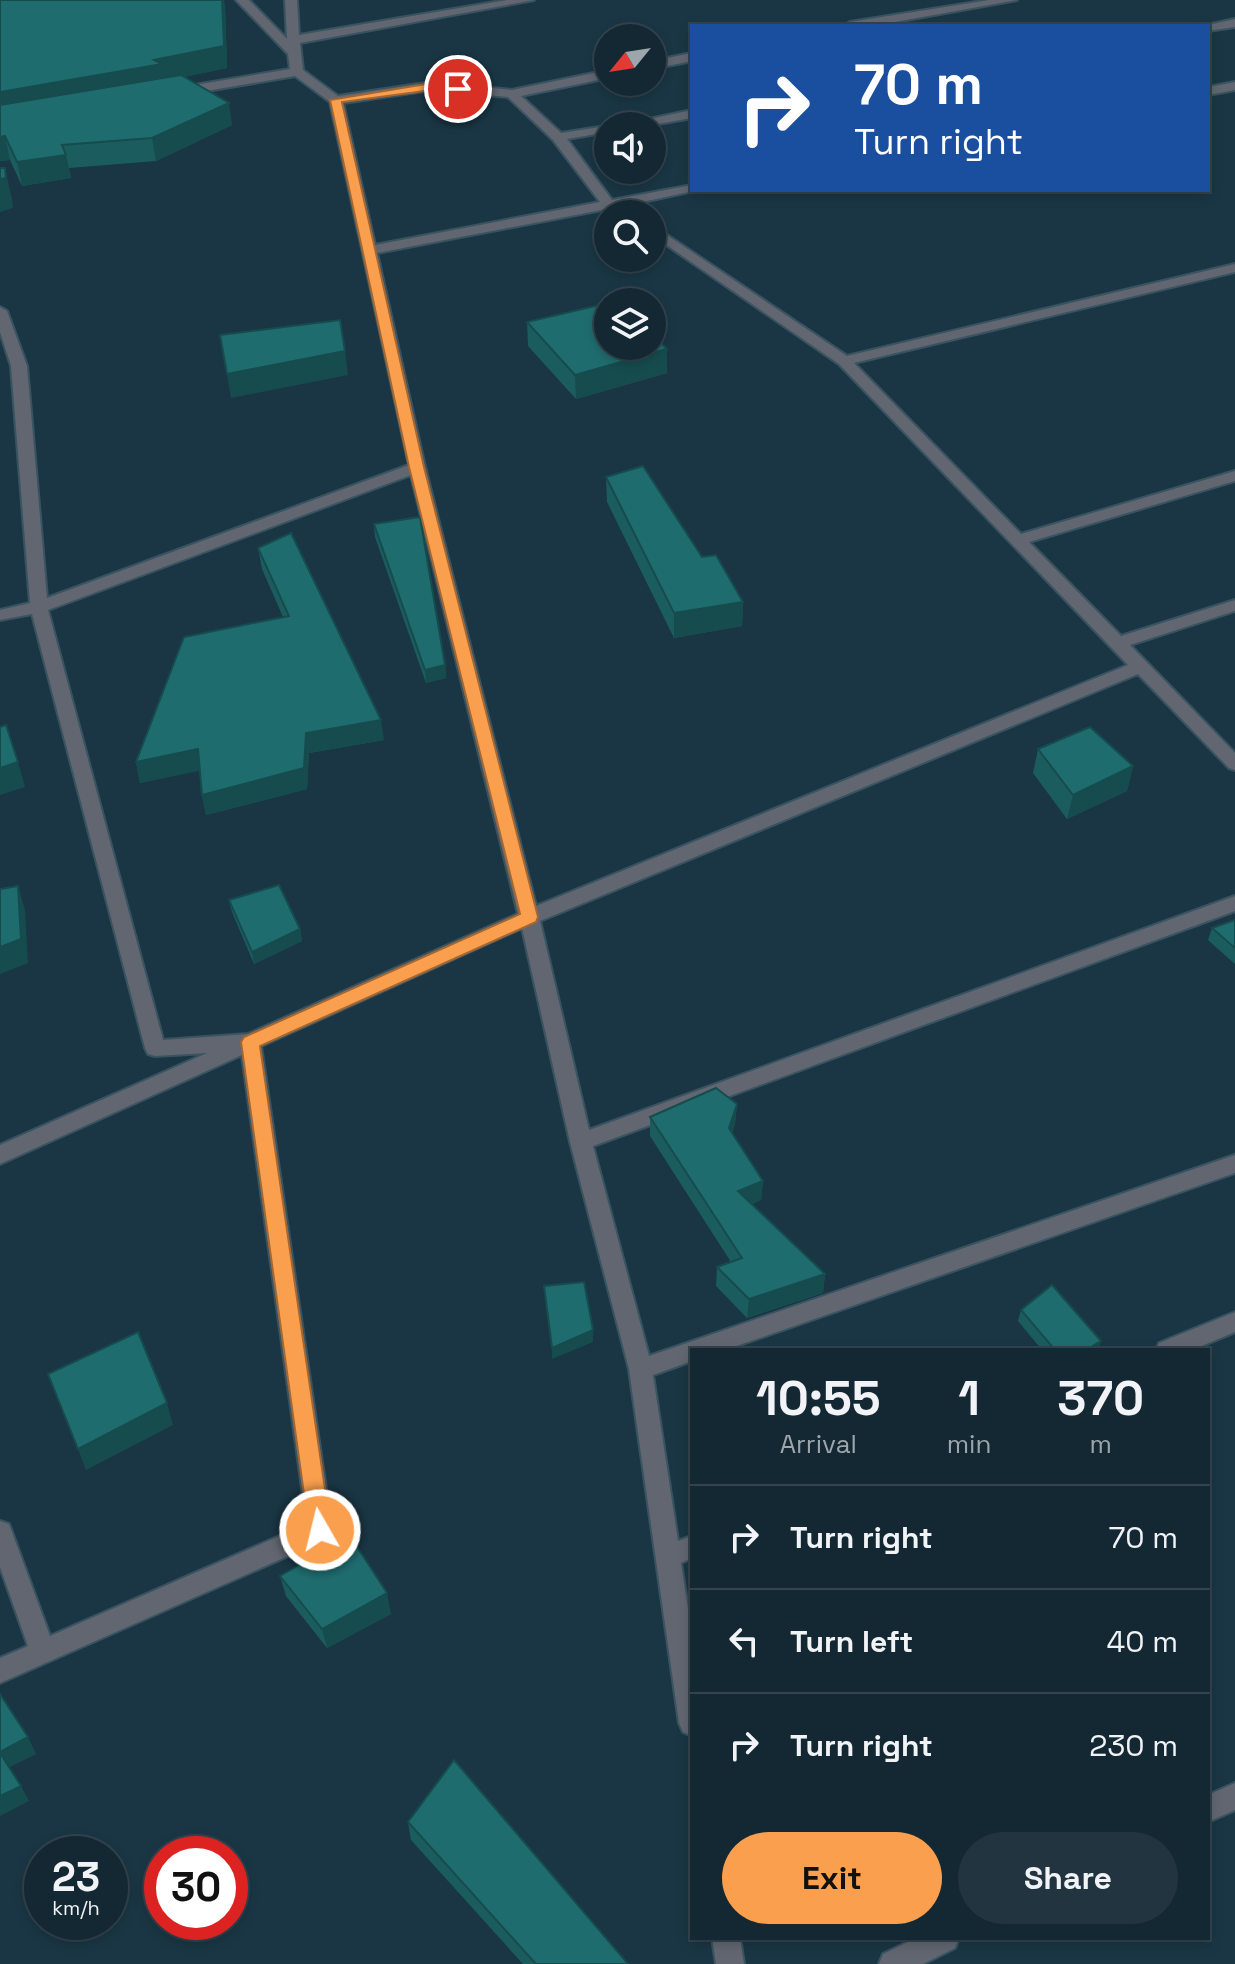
<!DOCTYPE html>
<style>
:root{--surface:#142833;--page:#21343f;--text:#f1f3f6;--muted:#9da6ac;--line:#33444e;--accent:#fa9f4e}
body{margin:0;font-family:"Space Grotesk",sans-serif;background:var(--page);color:var(--text);height:100vh;display:flex;flex-direction:column;font-size:30px;white-space:nowrap}
*{box-sizing:border-box;margin:0}
p{font-size:26px;color:var(--muted)}
.icon{flex:none;width:44px;height:44px;fill:none;stroke:currentColor;stroke-width:2;stroke-linecap:round;stroke-linejoin:round}
.map{position:relative;flex:1;overflow:hidden}
.details{position:absolute;left:690px;top:1348px;width:520px;height:592px;display:flex;flex-direction:column;background:var(--surface);border-radius:0px;box-shadow:0 4px 12px #0003,0 0 0 2px var(--line)}
.details>*{flex:none}
.top-card{position:absolute;left:690px;top:24px;width:520px;height:168px;border-radius:0px;box-shadow:0 4px 12px #0003,0 0 0 2px var(--line);background:#1a4fa0;color:#fff;overflow:hidden}
.needle{width:52px;rotate:240deg}
.tools{position:absolute;left:594px;top:24px;display:grid;gap:16px}
.tools a{display:grid;place-items:center;width:72px;height:72px;border-radius:50%;background:var(--surface);box-shadow:0 4px 12px #0003,0 0 0 2px var(--line);font-size:40px}
.speed{position:absolute;left:24px;top:1836px;display:flex;gap:16px;font-size:40px;font-weight:700;text-align:center}
.speed>*{display:grid;place-content:center;width:104px;height:104px;border-radius:50%;background:var(--surface);box-shadow:0 4px 12px #0003,0 0 0 2px var(--line);line-height:1}
.speed small{font-size:20px;font-weight:400}
.speed .limit{border:12px solid #d22;background:#fff;color:#111}
.pin{position:absolute;display:grid;place-items:center;width:68px;height:68px;color:#fff;margin:-34px;border:4px solid #fff;border-radius:50%;box-shadow:0 2px 8px #0007}
.me{position:absolute;width:88px;margin:-44px;rotate:352deg;stroke-linejoin:round;filter:drop-shadow(0 0 6px #0008)}
.turn{display:flex;align-items:center;gap:28px;height:168px;padding:0 32px;font-size:36px}
.turn .icon{width:104px;height:104px;stroke-width:2.5}
.turn b{display:block;font-size:56px;line-height:68px}
.eta{display:flex;justify-content:space-evenly;align-items:center;height:136px;text-align:center}
.eta b{font-size:48px;font-weight:600;line-height:56px}
.button{display:flex;gap:16px;margin-top:auto;padding:16px 32px}
.button a{flex:1;height:92px;border-radius:48px;background:var(--accent);color:#111;font-size:32px;font-weight:600;line-height:92px;text-align:center}
.button a+a{background:var(--page);color:var(--text)}
ul{padding:0;list-style:none}
li{display:flex;align-items:center;gap:24px;height:104px;padding:0 32px;border-top:2px solid var(--line)}
li div{flex:1}
li b{display:block;font-size:30px}
li em{font-style:normal}
.map>svg:first-child{display:block}
.lines{fill:none;stroke-linecap:round;stroke-linejoin:round}
.minor-casing{stroke:#395360;stroke-width:4}
.minor{fill:#616671;fill-rule:evenodd}
.wall{fill:#1b5d5f}
.shaded-wall{fill:#164c4e}
.building{fill:#1f6c6f;stroke:#164c4e;stroke-width:2}
.route{fill:#fa9f4e;stroke:#a26733;stroke-width:2}
</style>
<div class="map">
<svg width="1235" height="1964" viewBox="0 0 1235 1964">
<rect width="100%" height="100%" fill="#1a3644"/>
<g class="lines">
<g class="minor-casing">
<g id="minor">
<path d="M 236,0 L 249,0 L 287,39 L 285,0 L 297,0 L 299,35 L 507,0 L 534,0 L 300,43 L 303,70 L 338,96 L 432,82 L 512,90 L 608,70 L 608,78 L 521,96 L 561,133 L 613,125 L 608,126 L 608,132 L 567,139 L 612,200 L 692,185 L 692,190 L 698,190 L 624,206 L 638,214 L 619,214 L 607,209 L 377,253 L 425,467 L 536,906 L 1128,665 L 839,364 L 652,235 L 652,225 L 847,356 L 1235,264 L 1235,272 L 854,363 L 1021,534 L 1235,471 L 1235,481 L 1029,542 L 1121,636 L 1235,600 L 1235,611 L 1130,645 L 1235,753 L 1235,770 L 1229,768 L 1138,674 L 540,921 L 589,1130 L 1235,896 L 1235,911 L 593,1146 L 649,1356 L 1235,1155 L 1235,1173 L 725,1350 L 692,1350 L 692,1361 L 653,1375 L 678,1541 L 692,1536 L 692,1558 L 681,1563 L 692,1635 L 692,1736 L 683,1732 L 679,1723 L 629,1369 L 570,1142 L 522,928 L 261,1046 L 332,1530 L 329,1538 L 0,1683 L 0,1658 L 28,1646 L 0,1567 L 0,1521 L 9,1524 L 12,1532 L 50,1636 L 307,1524 L 242,1055 L 0,1164 L 0,1145 L 207,1053 L 155,1056 L 148,1054 L 145,1048 L 32,614 L 0,620 L 0,610 L 30,603 L 11,366 L 0,332 L 0,307 L 7,311 L 27,366 L 47,598 L 409,465 L 330,102 L 295,76 L 177,96 L 171,92 L 177,88 L 290,69 L 288,54 ZM 432,90 L 508,97 L 553,140 L 600,202 L 375,245 L 343,103 ZM 411,475 L 518,914 L 248,1034 L 163,1040 L 48,610 Z"/>
<polygon points="989,0 1017,0 873,26 844,26 850,22"/>
<polygon points="1235,19 1235,27 1208,31 1208,26 1203,26"/>
<polygon points="692,53 692,61 652,69 652,61"/>
<polygon points="1235,82 1235,90 1208,95 1208,87"/>
<polygon points="692,110 692,118 646,126 616,126"/>
<polygon points="1235,1312 1235,1332 1192,1350 1156,1350 1159,1343"/>
<polygon points="1235,1783 1235,1810 1208,1822 1208,1795"/>
<polygon points="712,1938 740,1938 744,1964 716,1964"/>
<polygon points="916,1938 959,1938 955,1948 923,1964 879,1964 883,1954"/>
</g>
</g>
<use href="#minor" class="minor"/>
</g>
<g class="wall">
<polygon points="0,0 225,5 227,68 184,77 232,125 156,161 69,168 71,178 22,186 10,160 0,161"/>
<polygon points="527,322 667,349 667,373 576,399 528,346"/>
<polygon points="606,477 702,557 743,602 742,626 674,638 607,502"/>
<polygon points="374,524 445,665 446,678 426,683 375,537"/>
<polygon points="258,548 384,740 309,753 307,789 206,815 202,795 200,770 140,783 136,762 283,617 262,569"/>
<polygon points="1038,749 1133,766 1127,791 1067,819 1033,773"/>
<polygon points="229,900 300,929 302,941 254,964 232,912"/>
<polygon points="1235,920 1235,964 1208,940 1212,928"/>
<polygon points="737,1104 735,1124 732,1133 763,1181 761,1200 752,1204 825,1274 823,1293 747,1318 716,1286 717,1267 731,1262 650,1136 650,1117"/>
<polygon points="1021,1310 1098,1350 1042,1350 1018,1321"/>
<polygon points="280,1576 391,1614 327,1648 286,1596"/>
<polygon points="408,1822 628,1964 523,1964 411,1840"/>
<polygon points="188,1922 216,1922 199,1936"/>
</g>
<g class="shaded-wall">
<polygon points="222,0 224,0 225,5 227,68 0,116 0,92"/>
<polygon points="229,103 232,125 156,161 152,138"/>
<polygon points="5,136 10,160 0,161 0,137"/>
<polygon points="66,155 71,178 22,186 17,162"/>
<polygon points="5,168 12,199 13,208 0,212 0,179"/>
<polygon points="667,349 667,373 576,399 575,375"/>
<polygon points="345,351 348,375 231,398 227,374"/>
<polygon points="743,602 742,626 674,638 674,613"/>
<polygon points="445,665 446,678 426,683 425,670"/>
<polygon points="381,720 384,740 309,753 307,789 206,815 202,795 306,733"/>
<polygon points="198,749 203,770 140,783 136,762"/>
<polygon points="18,762 25,787 0,795 0,768"/>
<polygon points="1133,766 1127,791 1067,819 1073,795"/>
<polygon points="18,886 25,910 28,963 0,974 0,947"/>
<polygon points="300,929 302,941 254,964 252,952"/>
<polygon points="737,1104 735,1124 727,1147 729,1128"/>
<polygon points="763,1181 761,1200 736,1210 738,1191"/>
<polygon points="825,1274 823,1293 747,1318 749,1299"/>
<polygon points="593,1330 593,1342 552,1359 552,1348"/>
<polygon points="1101,1341 1098,1350 1086,1350"/>
<polygon points="167,1403 173,1425 86,1470 78,1449"/>
<polygon points="387,1593 391,1614 327,1648 322,1629"/>
<polygon points="28,1737 36,1754 8,1768 0,1752"/>
<polygon points="21,1786 29,1801 0,1816 0,1796"/>
<polygon points="237,1892 240,1900 230,1910 230,1898"/>
<polygon points="202,1922 216,1922 199,1936 195,1928"/>
</g>
<g class="building">
<polygon points="0,0 222,0 224,46 154,60 162,64 0,92"/>
<polygon points="181,75 229,103 152,138 62,145 66,155 17,162 5,136 0,137 0,105"/>
<polygon points="0,168 5,168 6,178 0,179"/>
<polygon points="608,303 608,346 652,346 652,333 667,349 575,375 527,322"/>
<polygon points="340,320 345,351 227,374 220,335"/>
<polygon points="643,466 702,557 716,555 743,602 674,613 606,477"/>
<polygon points="420,517 445,665 425,670 374,524"/>
<polygon points="291,533 381,720 306,733 304,768 202,795 198,749 136,762 184,637 289,616 258,548"/>
<polygon points="6,725 18,762 0,768 0,727"/>
<polygon points="1090,727 1133,766 1073,795 1038,749"/>
<polygon points="279,885 300,929 252,952 229,900"/>
<polygon points="18,886 21,939 0,947 0,889"/>
<polygon points="1235,920 1235,948 1212,928"/>
<polygon points="716,1088 737,1104 729,1128 763,1181 738,1191 825,1274 749,1299 717,1267 742,1258 650,1117"/>
<polygon points="584,1282 593,1330 552,1348 544,1286"/>
<polygon points="1052,1285 1101,1341 1086,1350 1055,1350 1021,1310"/>
<polygon points="138,1332 167,1403 78,1449 48,1374"/>
<polygon points="350,1536 387,1593 322,1629 280,1576"/>
<polygon points="0,1694 28,1737 0,1752"/>
<polygon points="0,1753 21,1786 0,1796"/>
<polygon points="454,1760 628,1964 536,1964 408,1822"/>
<polygon points="230,1883 237,1892 230,1898"/>
<polygon points="190,1922 202,1922 195,1928"/>
</g>
<polygon class="route" points="432,83 464,89 458,92 432,90 342,102 424,467 538,917 536,922 260,1046 331,1530 328,1538 320,1541 312,1538 309,1530 241,1042 244,1037 520,914 409,467 330,100"/>
</svg>
<div class="tools">
<a><svg class="needle" viewBox="-14 -14 28 28"><path d="M0-13l5 13h-10z" fill="#e53935"/><path d="M0 13l5-13h-10z" fill="#9da6ac"/></svg></a>
<a><svg class="icon" aria-label="sound" viewBox="0 0 24 24"><path d="M4 9h4l5-4v14l-5-4H4zM17 9q2 3 0 6"/></svg></a>
<a><svg class="icon" aria-label="search" viewBox="0 0 24 24"><circle cx="10" cy="10" r="6"/><path d="M15 15l6 6"/></svg></a>
<a><svg class="icon" aria-label="layers" viewBox="0 0 24 24"><path d="M12 4l9 5-9 5-9-5zM3 14l9 5 9-5"/></svg></a>
</div>
<div class="speed"><div>23<small>km/h</small></div><div class="limit">30</div></div>
<div class="pin" style="left:458px;top:89px;background:#d93025"><svg class="icon" aria-label="arrive" viewBox="0 0 24 24"><path d="M6 21V4h12l-3 4 3 4H6"/></svg></div>
<svg class="me" style="left:320px;top:1530px" viewBox="-20 -20 40 40"><circle r="17" fill="#fa9f4e" stroke="#fff" stroke-width="3"/><path d="M0-11L8 9 0 5-8 9z" fill="#fff"/></svg>
<div class="top-card">
<div class="turn"><svg class="icon" aria-label="right" viewBox="0 0 24 24"><path d="M7 20v-9h11M14 6l5 5-5 5"/></svg><div><b>70 m</b>Turn right</div></div>
</div>
<section class="details">
<div class="eta">
<div><b>10:55</b><p>Arrival</p></div>
<div><b>1</b><p>min</p></div>
<div><b>370</b><p>m</p></div>
</div>
<ul>
<li><svg class="icon" aria-label="right" viewBox="0 0 24 24"><path d="M7 20v-9h11M14 6l5 5-5 5"/></svg><div><b>Turn right</b></div><em>70 m</em></li>
<li><svg class="icon" aria-label="left" viewBox="0 0 24 24"><path d="M17 20v-9H6M10 6l-5 5 5 5"/></svg><div><b>Turn left</b></div><em>40 m</em></li>
<li><svg class="icon" aria-label="right" viewBox="0 0 24 24"><path d="M7 20v-9h11M14 6l5 5-5 5"/></svg><div><b>Turn right</b></div><em>230 m</em></li>
</ul>
<div class="button"><a>Exit</a><a>Share</a></div>
</section>
</div>
